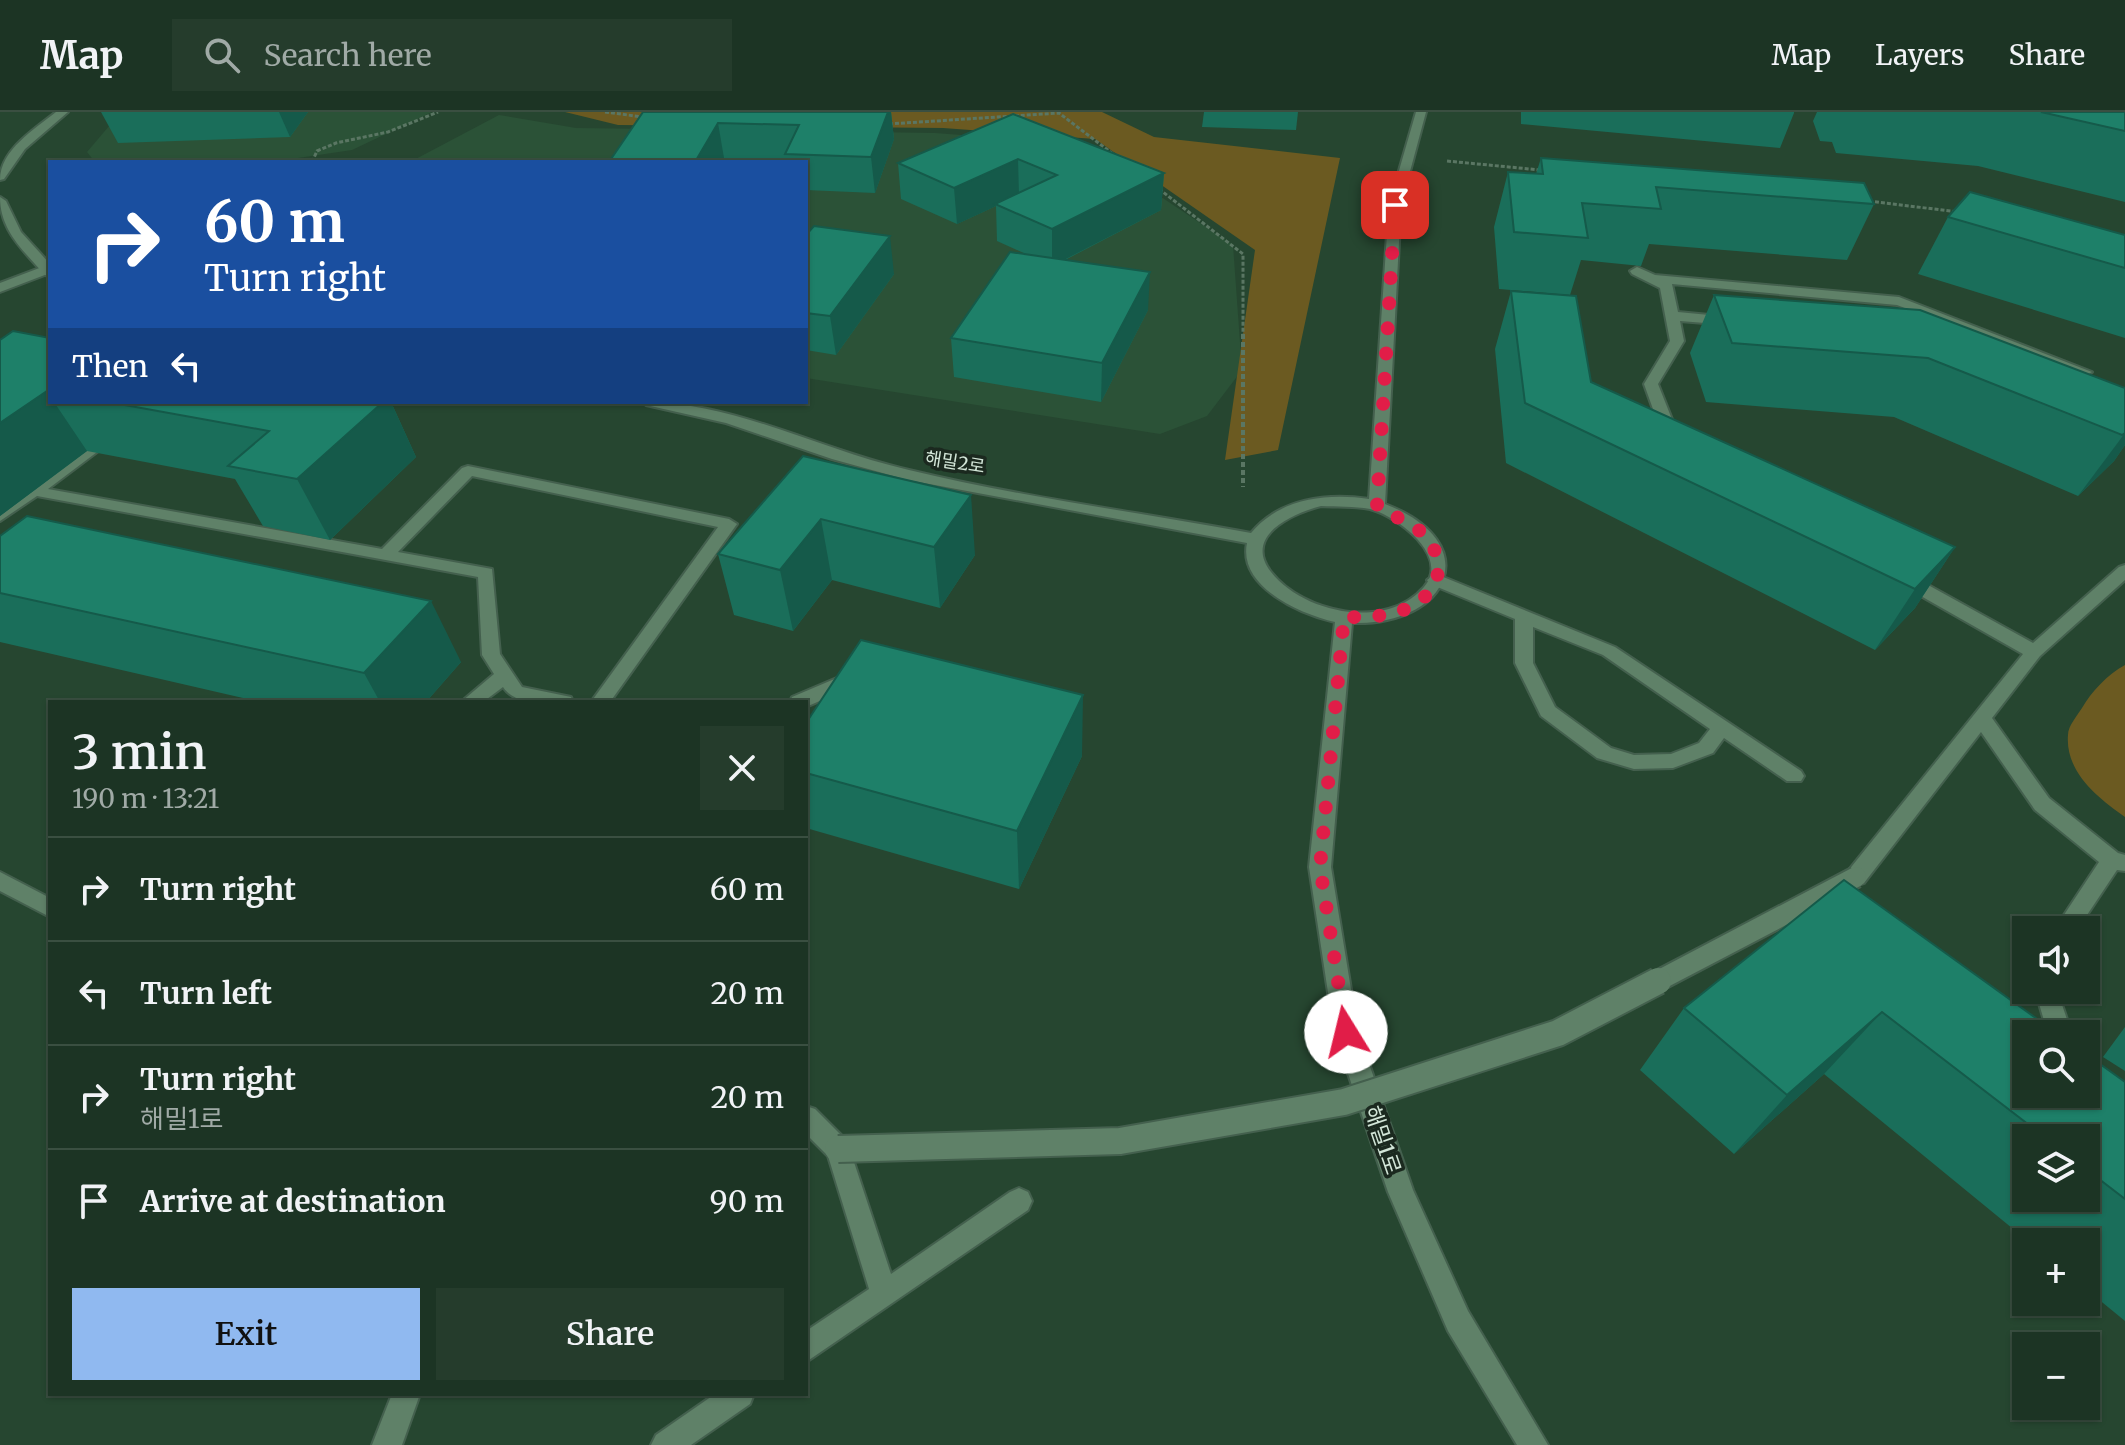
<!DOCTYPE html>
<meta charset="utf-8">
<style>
:root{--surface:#1c3424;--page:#253c2c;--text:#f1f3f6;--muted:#a0aaa6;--line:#3a4f41;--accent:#90b9f0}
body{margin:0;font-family:Merriweather,"Noto Sans KR",serif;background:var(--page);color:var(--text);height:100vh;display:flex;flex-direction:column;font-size:30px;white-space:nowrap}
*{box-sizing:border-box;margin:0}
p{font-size:26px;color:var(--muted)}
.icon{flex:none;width:44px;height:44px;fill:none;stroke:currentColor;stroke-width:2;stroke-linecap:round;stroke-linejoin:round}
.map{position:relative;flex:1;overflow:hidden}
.sheet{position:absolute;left:48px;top:588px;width:760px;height:696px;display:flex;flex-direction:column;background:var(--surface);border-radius:0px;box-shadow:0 2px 6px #0004,0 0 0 2px var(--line)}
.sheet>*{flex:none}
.top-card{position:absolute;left:48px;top:48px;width:760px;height:244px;border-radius:0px;box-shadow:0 2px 6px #0004,0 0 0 2px var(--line);background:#1a4fa0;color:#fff;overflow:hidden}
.tools{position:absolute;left:2012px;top:804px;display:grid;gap:16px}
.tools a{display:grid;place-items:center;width:88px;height:88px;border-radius:0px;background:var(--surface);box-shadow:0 2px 6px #0004,0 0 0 2px var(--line);font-size:40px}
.pin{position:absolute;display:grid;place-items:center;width:68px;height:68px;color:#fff;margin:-34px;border-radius:16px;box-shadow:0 4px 12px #0006}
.me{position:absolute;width:88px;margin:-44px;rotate:351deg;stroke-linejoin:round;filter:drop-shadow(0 0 6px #0008)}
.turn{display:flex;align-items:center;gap:28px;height:168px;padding:0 24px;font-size:36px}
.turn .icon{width:104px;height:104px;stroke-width:2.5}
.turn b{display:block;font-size:56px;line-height:68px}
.then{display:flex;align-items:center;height:76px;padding:0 24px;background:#0003;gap:16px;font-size:30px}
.round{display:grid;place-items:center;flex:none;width:84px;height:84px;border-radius:0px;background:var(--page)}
.summary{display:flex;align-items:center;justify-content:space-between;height:136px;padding:0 24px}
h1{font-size:48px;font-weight:600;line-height:60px}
.button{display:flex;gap:16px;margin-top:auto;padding:16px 24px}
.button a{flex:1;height:92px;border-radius:0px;background:var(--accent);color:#111;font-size:32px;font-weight:600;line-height:92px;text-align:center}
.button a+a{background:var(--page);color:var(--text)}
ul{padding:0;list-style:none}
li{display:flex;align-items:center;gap:24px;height:104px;padding:0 24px;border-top:2px solid var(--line)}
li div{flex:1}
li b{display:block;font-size:30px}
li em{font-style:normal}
header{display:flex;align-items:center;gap:48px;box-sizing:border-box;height:112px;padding:0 40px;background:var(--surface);border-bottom:2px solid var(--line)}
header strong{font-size:38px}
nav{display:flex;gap:44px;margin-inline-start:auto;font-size:28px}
.search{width:560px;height:72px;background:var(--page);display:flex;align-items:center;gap:20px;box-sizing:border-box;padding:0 28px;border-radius:0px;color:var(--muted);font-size:30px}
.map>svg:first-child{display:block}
.built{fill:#2b5237}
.green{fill:#6b5a21}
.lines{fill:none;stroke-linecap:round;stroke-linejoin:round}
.service-casing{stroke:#44604e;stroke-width:4}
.tertiary-casing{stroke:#44604e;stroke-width:4}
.path-far1{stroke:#5a7663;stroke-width:3;stroke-dasharray:4 2;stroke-linecap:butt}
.path{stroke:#5a7663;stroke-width:4;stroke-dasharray:5 3;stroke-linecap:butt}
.service{fill:#5f8168;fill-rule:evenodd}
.tertiary{fill:#5f8168;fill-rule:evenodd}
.service-bridge-far1-casing{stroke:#44604e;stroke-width:24;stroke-linecap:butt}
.service-bridge-casing{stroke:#44604e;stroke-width:30;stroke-linecap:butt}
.service-bridge-far1{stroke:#5f8168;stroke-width:20}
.service-bridge{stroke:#5f8168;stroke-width:26}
.wall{fill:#1a6e5a;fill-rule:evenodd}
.shaded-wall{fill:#155a4a}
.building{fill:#1e8069;stroke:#155a4a;stroke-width:2}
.route{stroke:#e11d48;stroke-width:14;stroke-dasharray:0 25.2}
.labels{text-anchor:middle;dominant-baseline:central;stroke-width:7;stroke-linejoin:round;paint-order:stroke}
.far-street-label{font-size:18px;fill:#d3e6d8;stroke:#1b291f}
.street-label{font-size:22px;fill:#d3e6d8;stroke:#1b291f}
</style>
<header>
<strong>Map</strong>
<div class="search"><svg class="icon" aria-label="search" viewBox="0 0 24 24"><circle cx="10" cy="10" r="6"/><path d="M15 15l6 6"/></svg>Search here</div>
<nav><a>Map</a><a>Layers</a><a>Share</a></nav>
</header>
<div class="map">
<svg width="2125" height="1333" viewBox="0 0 2125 1333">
<rect width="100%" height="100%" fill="#264630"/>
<g class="built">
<polygon points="121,0 432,0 352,38 271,50 95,50 87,40"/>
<polygon points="499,3 576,16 935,21 1082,32 1233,133 1242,258 1207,304 1160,322 806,266 806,50 410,50"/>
</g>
<g class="green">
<polygon points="565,0 1102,0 1154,25 1340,46 1278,338 1225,348 1255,138 1095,27 943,16 618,13"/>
<path d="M 2125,553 L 2125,705 C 2098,686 2065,660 2068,623 C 2068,614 2077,604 2082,596 C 2091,580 2108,562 2125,553 Z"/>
</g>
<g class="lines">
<g class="service-casing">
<g id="service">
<polygon points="42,155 50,155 50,161 0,180 0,171"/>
<polygon points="1637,155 1655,163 1899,185 2092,260 2085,264 2080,263 1897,193 1672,172 1678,200 1730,205 1737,209 1730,213 1680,209 1684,229 1658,272 1679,325 1671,330 1663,325 1644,272 1670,229 1660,176 1632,162 1630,159"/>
<path d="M 108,320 L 113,322 L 113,328 L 48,377 L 382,437 L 462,356 L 468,354 L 729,407 L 737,412 L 610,590 L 591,590 L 718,415 L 472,364 L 398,440 L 492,457 L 500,542 L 522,575 L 571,585 L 573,590 C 550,590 517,596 503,575 L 483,590 L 461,590 L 494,562 L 482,543 L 478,465 L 37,384 L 0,409 L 0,396 Z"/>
<polygon points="2125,453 2125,468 2040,544 1992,606 2049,686 2118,741 2125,743 2125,759 2117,758 2077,818 2054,818 2099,750 2035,698 1981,620 1864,771 1856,774 1848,771 1845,765 1848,759 2023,542 1898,471 1895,467 1898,463 1910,463 2033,531 2119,455"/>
<path d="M 1436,462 L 1615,535 L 1801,659 L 1804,664 L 1801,669 L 1787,669 L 1724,626 L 1713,641 L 1673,656 L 1634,657 L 1597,646 L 1541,604 L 1515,551 L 1515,507 L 1430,472 L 1427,468 ZM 1533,515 L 1603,543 L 1710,617 L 1699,631 L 1671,642 L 1634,643 L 1611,636 L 1555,595 L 1533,551 Z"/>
<polygon points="851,560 860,567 858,572 806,595 806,590 790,590 792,585"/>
<polygon points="0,760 50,786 50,805 0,779"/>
<polygon points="2035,878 2057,878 2072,922 2048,922"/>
<polygon points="806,994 815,997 847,1029 891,1162 1010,1080 1019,1076 1028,1080 1032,1089 1028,1098 806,1250 806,1219 869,1177 828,1044 806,1022"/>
<polygon points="392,1282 420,1282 402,1333 372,1333"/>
<polygon points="715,1282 754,1282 750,1292 691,1333 651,1333 656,1323"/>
</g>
</g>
<g class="tertiary-casing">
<g id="tertiary">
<path d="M 56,0 L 68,0 L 25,37 L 4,67 L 0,68 C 0,38 35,17 56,0 Z"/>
<path d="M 1416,0 L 1426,0 L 1401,93 L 1385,392 C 1487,431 1449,514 1352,511 L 1331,755 L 1358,920 L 1413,1078 L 1468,1199 L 1548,1333 L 1517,1333 L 1448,1219 L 1388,1080 L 1334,920 L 1309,755 L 1335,510 C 1301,502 1238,475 1247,431 L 908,368 L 832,347 L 726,311 L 646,293 L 644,290 C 735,290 820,338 909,358 C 1021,385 1137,400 1251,421 C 1280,386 1327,381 1369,387 L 1389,93 ZM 1321,394 C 1337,395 1354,394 1370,397 C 1397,404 1451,444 1424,475 C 1386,519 1303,501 1271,460 C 1243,424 1291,402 1321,394 Z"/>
<path d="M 0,85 L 6,89 L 21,120 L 50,152 L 50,164 L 45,163 C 24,139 0,119 0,85 Z"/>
</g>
</g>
<g class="path-far1">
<polyline points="605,0 643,5"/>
<polyline points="889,12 1059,1 1113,42"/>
<polyline points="1447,49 1540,58"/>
<polyline points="312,50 317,39 336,31 388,20 438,0"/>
<polyline points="1159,77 1243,142 1243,224"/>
<polyline points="1869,89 1958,100"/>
</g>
<polyline class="path" points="1243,222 1243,375"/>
<use href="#service" class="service"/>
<use href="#tertiary" class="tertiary"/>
<g class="service-bridge-far1-casing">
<polyline id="service-bridge-far1" points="1654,871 1856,765"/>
</g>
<g class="service-bridge-casing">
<polyline id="service-bridge" points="838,1037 1120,1029 1344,990 1558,921 1658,869"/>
</g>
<use href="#service-bridge-far1" class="service-bridge-far1"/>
<use href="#service-bridge" class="service-bridge"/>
</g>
<g class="wall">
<polygon points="101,0 308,0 290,25 118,31"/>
<polygon points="643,0 891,0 894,27 875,81 806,78 806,50 724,46 723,50 609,50"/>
<polygon points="1204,0 1298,0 1296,18 1202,15"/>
<polygon points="1521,0 1794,0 1794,1 1780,36 1521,12"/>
<polygon points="1817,0 2125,0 2125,90 1978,54 1836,41 1832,30 1820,29 1813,9"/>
<polygon points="1013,2 1164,61 1161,98 1065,148 1148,198 1101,290 954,265 951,226 1026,142 997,129 996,94 957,112 901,87 898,51"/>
<polygon points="1541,46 1874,92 1847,148 1649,132 1641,154 1581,148 1570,183 1499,177 1494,115 1508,60 1536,62"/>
<polygon points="1948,105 2125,123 2125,226 1918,162"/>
<polygon points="806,123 894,162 836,243 806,238"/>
<polygon points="1511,179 1591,270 1955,435 1915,496 1875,538 1506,351 1495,237"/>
<polygon points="1714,183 2125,276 2125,333 2114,349 2078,384 1894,305 1706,290 1690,241"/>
<polygon points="50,226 50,290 391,290 416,345 330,428 263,414 235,367 87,339 0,404 0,228"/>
<polygon points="803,344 975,443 940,496 832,468 793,519 734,503 718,442"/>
<polygon points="0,424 461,550 426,590 260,590 0,530"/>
<polygon points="806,611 1082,644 1019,777 806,716"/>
<path d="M 1844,768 L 2125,970 L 2125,1209 L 2086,1177 L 2086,1130 L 2029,1130 L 1824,962 L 1734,1042 L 1640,958 L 1684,896 ZM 2026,1026 L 2086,1026 L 2086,1086 L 2026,1086 Z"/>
<polygon points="2125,915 2125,959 2103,945"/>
</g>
<g class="shaded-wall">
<polygon points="279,0 308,0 290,25"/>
<polygon points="888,0 891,0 894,27 875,81 871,45"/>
<polygon points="718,11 724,46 723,50 695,50"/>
<polygon points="1018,47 1019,83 995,92 996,94 957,112 954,76"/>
<polygon points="1164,61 1161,98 1052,154 1052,117"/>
<polygon points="890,124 894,162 836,243 830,204"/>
<polygon points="1150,160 1148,198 1101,290 1102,251"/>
<polygon points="47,279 50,283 50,290 54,290 87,339 0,404 0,311"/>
<polygon points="383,290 391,290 416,345 330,428 297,367"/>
<polygon points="2125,321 2125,333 2114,349 2078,384"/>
<polygon points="971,383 975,443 940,496 934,435"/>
<polygon points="821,407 832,468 793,519 780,458"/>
<polygon points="1955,435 1915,496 1875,538 1915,477"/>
<polygon points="431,489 461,550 426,590 380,590 364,561"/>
<polygon points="1083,583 1082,644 1019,777 1017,719"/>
<polygon points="1882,900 1824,962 1734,1042 1787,983"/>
</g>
<g class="building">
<polygon points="643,0 888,0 871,45 785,42 799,13 718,11 695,50 609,50"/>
<polygon points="2041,0 2125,0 2125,19"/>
<polygon points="1013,2 1164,61 1052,117 995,92 1057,63 1018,47 954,76 898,51"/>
<polygon points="1541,46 1864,71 1874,92 1656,75 1661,97 1582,91 1588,126 1514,120 1508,60 1543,62"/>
<polygon points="1970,80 2125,123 2125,156 1948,105"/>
<polygon points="814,114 890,124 830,204 806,201 806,123"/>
<polygon points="1010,140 1150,160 1102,251 951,226"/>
<polygon points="1511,179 1576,184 1591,270 1955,435 1915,477 1525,291"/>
<polygon points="1714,183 1920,198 2125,276 2125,321 2122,323 1928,246 1732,231"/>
<polygon points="13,219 50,226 50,279 47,279 0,311 0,228"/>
<polygon points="108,290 383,290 297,367 228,354 269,319"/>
<polygon points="803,344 971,383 934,435 821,407 780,458 718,442"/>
<polygon points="27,404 431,489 364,561 0,481 0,424"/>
<polygon points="861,528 1083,583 1017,719 806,661 806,611"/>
<polygon points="1844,768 2058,922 2026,922 2026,982 2086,982 2086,942 2125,970 2125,1087 2086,1057 2086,1026 2046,1026 1882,900 1787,983 1684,896"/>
</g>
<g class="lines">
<path class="route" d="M 1346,920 L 1320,755 L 1344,505 C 1377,506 1422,503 1436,468 C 1442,452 1436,436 1424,423 C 1411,409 1392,405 1377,394 L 1395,93"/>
</g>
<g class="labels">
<g class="far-street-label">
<text transform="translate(955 350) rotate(9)">해밀2로</text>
</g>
<g class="street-label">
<text transform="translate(1383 1028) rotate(71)">해밀1로</text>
</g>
</g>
</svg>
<div class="tools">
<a><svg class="icon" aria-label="sound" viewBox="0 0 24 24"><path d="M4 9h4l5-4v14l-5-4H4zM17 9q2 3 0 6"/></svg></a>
<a><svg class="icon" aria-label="search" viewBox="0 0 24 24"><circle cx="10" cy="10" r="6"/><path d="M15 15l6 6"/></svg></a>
<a><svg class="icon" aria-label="layers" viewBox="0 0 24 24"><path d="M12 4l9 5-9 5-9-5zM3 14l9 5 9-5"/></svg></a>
<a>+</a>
<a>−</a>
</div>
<div class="pin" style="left:1395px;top:93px;background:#d93025"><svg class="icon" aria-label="arrive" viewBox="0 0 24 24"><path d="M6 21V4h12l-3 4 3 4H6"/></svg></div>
<svg class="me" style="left:1346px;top:920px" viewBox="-20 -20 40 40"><circle r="19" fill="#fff"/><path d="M0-13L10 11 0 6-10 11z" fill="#e11d48"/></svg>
<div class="top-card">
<div class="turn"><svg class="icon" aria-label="right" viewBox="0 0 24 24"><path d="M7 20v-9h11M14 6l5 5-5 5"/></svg><div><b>60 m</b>Turn right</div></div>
<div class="then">Then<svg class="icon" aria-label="left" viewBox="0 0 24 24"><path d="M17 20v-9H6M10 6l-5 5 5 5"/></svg></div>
</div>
<section class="sheet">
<div class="summary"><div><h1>3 min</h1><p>190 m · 13:21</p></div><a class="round"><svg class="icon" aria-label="close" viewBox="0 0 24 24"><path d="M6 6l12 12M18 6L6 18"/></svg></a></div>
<ul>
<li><svg class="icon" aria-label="right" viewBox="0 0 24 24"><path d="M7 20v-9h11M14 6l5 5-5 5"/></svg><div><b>Turn right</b></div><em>60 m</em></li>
<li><svg class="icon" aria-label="left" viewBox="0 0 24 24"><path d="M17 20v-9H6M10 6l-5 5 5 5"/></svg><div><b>Turn left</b></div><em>20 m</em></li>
<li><svg class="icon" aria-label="right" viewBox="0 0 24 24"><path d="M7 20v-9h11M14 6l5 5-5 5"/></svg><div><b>Turn right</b><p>해밀1로</p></div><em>20 m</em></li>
<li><svg class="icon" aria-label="arrive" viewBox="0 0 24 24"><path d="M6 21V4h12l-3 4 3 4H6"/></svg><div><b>Arrive at destination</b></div><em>90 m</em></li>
</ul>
<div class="button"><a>Exit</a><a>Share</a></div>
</section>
</div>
